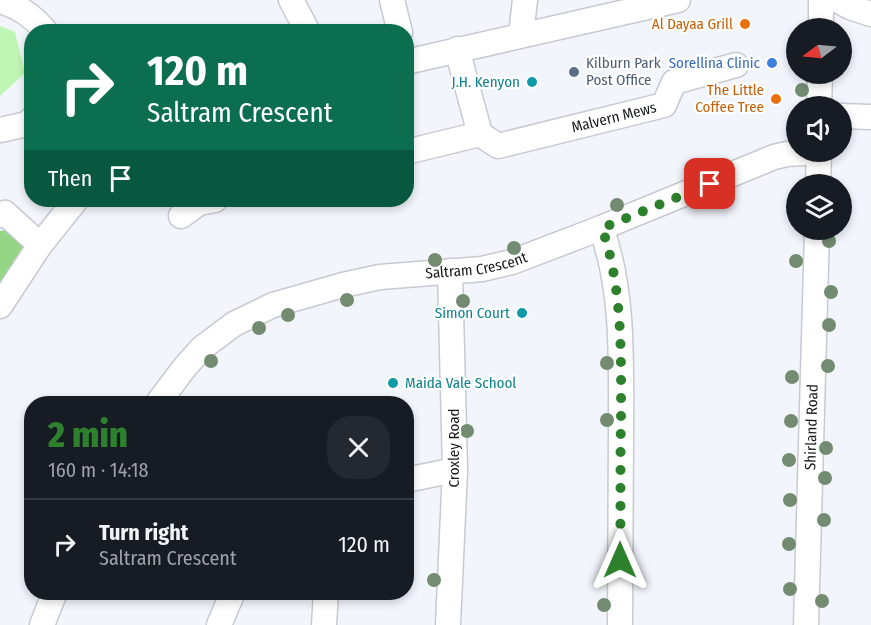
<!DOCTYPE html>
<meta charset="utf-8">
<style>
:root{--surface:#171b24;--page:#242831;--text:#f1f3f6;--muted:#9ea1a6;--line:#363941;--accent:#2d802c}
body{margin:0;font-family:"Fira Sans Condensed",sans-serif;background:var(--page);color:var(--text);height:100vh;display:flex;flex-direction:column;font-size:22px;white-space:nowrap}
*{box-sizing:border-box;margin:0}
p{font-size:20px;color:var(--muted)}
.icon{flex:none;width:33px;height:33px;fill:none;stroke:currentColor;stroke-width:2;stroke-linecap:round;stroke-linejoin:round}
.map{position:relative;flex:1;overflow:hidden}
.drawer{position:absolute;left:24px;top:396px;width:390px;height:204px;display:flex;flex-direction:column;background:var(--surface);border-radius:24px;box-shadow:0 3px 9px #0003}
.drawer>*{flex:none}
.hud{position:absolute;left:24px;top:24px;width:390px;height:183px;border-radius:24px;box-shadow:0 3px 9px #0003;background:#0b6e4f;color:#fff;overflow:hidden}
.needle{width:39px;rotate:254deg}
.tools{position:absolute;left:786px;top:18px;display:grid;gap:12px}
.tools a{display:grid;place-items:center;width:66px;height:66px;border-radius:50%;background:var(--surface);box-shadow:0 3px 9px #0003;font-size:30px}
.pin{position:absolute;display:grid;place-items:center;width:51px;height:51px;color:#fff;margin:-26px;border-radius:12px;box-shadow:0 3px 9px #0006}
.me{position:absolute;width:66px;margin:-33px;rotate:0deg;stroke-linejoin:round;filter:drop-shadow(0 0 4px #0008)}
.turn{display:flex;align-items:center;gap:21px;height:126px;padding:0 24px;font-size:27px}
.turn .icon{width:78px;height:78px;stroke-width:2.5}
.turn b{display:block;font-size:42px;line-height:51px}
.then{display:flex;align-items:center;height:57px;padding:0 24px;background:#0003;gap:12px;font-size:22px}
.round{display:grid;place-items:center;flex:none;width:63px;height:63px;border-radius:24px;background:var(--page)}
.summary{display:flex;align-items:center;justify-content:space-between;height:102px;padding:0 24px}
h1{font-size:36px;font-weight:800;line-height:45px;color:var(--accent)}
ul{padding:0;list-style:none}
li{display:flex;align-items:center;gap:18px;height:90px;padding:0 24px;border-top:2px solid var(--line)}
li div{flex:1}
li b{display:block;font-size:22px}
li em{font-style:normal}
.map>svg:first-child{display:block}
.green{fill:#c0f6b3}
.forest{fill:#95d686}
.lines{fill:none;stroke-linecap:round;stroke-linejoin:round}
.minor-casing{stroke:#c7cad0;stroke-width:27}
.minor{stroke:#fff;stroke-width:24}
.tree{fill:#738c71}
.route{stroke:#2d802c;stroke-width:10;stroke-dasharray:0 18}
.food-dot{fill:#e8710a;stroke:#fff;stroke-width:2}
.shop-dot{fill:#3f7fe0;stroke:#fff;stroke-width:2}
.service-dot{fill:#5c6f8a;stroke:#fff;stroke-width:2}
.culture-dot{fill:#0f9aa8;stroke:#fff;stroke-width:2}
.labels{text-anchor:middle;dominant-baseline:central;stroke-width:4.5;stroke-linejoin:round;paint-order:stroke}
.food-label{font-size:15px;fill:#c56008;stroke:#fff;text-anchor:end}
.service-label{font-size:15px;fill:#4e5e75;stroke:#fff;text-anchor:start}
.shop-label{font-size:15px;fill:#366cbe;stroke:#fff;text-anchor:end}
.culture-label{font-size:15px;fill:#0d838f;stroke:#fff;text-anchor:end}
.street-label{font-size:15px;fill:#17181a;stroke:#fff}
</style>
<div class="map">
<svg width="871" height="625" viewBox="0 0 871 625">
<rect width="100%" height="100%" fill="#f2f5fc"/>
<polygon class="green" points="0,26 15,32 25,73 0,96"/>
<polygon class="forest" points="5,230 28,247 0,297 0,231"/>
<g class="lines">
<g class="minor-casing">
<g id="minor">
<polyline points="291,0 308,32"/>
<polyline points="392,0 400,32"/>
<polyline points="837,0 850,7 871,14"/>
<path d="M 0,1 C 18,6 34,17 46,32"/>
<polyline points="821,28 821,0"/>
<polyline points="521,35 525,0"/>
<polyline points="406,62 678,0"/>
<polyline points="819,106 820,74"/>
<polyline points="842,116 871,117"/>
<polyline points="0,130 27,124 32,119"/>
<path id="s1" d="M 480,134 L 498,146 L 664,105 L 674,82 L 736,65"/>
<polyline points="406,152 480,134 457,49"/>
<polyline points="818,184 819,152"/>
<polyline points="0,215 5,213 40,245"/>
<polyline points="181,216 199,203 215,200"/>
<path d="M 601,228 C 624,290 621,363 621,428 C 621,494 620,559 620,625"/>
<polyline points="0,306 40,245 76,200"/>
<path id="s2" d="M 157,404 L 185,367 L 202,348 L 234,324 L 273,305 L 343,285 L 380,277 L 482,269 L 512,262 L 601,228 L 774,157 L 787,154 L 819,152"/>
<polyline points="406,480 455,470"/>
<polyline points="42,625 55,592"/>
<polyline points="219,625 233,592"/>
<polyline points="324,625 326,592"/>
<polyline points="448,625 455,470 450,271"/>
<path id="s3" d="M 806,625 L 817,230"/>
</g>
</g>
<use href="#minor" class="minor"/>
</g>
<g class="tree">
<circle cx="802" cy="90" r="7"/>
<circle cx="617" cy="205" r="7"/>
<circle cx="829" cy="241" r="7"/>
<circle cx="514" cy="248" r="7"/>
<circle cx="435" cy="260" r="7"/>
<circle cx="796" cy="261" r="7"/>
<circle cx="831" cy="292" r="7"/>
<circle cx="347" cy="300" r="7"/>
<circle cx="463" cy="301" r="7"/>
<circle cx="288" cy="315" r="7"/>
<circle cx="829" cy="325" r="7"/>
<circle cx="259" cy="328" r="7"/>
<circle cx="211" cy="361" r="7"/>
<circle cx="607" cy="363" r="7"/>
<circle cx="828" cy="366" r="7"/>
<circle cx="792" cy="377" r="7"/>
<circle cx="607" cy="420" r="7"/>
<circle cx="791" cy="421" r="7"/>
<circle cx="467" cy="431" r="7"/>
<circle cx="826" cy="448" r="7"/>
<circle cx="789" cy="460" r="7"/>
<circle cx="825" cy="478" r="7"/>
<circle cx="790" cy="500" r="7"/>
<circle cx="824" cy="520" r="7"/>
<circle cx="789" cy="544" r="7"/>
<circle cx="434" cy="580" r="7"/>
<circle cx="790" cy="589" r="7"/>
<circle cx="822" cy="601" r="7"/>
<circle cx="604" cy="605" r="7"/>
</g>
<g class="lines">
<path class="route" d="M 620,560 C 621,512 620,465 621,418 C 621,355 623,289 602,228 L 710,184"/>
</g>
<g class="food-dot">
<circle cx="745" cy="24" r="6"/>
<circle cx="776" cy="99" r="6"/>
</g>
<circle class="shop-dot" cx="772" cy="63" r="6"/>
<circle class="service-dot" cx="574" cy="72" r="6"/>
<g class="culture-dot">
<circle cx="532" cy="82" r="6"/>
<circle cx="522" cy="313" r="6"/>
<circle cx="393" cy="383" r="6"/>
</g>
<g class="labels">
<g class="food-label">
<text x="733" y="24">Al Dayaa Grill</text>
<text x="764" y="90">The Little<tspan x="764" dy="17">Coffee Tree</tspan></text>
</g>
<g class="service-label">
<text x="586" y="63">Kilburn Park<tspan x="586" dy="17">Post Office</tspan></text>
</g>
<g class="shop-label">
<text x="760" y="63">Sorellina Clinic</text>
</g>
<g class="culture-label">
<text x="520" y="82">J.H. Kenyon</text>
<text x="510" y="313">Simon Court</text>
<text x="405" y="383" text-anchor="start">Maida Vale School</text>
</g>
<g class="street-label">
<text stroke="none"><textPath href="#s1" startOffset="141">Malvern Mews</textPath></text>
<text stroke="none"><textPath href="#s2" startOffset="363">Saltram Crescent</textPath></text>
<text stroke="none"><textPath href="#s3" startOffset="198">Shirland Road</textPath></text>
<text transform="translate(454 448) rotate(-90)">Croxley Road</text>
</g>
</g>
</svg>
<div class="tools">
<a><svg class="needle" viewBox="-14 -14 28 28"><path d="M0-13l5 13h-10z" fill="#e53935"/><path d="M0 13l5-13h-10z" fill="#9ea1a6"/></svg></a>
<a><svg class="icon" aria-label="sound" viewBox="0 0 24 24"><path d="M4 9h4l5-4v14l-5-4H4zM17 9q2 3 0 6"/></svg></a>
<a><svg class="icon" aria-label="layers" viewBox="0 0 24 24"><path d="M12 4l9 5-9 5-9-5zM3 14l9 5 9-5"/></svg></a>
</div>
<div class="pin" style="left:710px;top:184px;background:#d93025"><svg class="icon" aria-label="arrive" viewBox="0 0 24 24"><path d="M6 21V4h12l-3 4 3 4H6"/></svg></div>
<svg class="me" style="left:620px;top:560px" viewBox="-20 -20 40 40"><path d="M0-17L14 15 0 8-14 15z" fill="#2d802c" stroke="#fff" stroke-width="4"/></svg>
<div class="hud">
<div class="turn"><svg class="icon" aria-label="right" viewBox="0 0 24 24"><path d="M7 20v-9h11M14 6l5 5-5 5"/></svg><div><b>120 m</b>Saltram Crescent</div></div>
<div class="then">Then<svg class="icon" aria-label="arrive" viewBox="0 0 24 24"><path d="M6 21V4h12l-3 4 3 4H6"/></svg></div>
</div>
<section class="drawer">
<div class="summary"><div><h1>2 min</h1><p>160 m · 14:18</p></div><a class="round"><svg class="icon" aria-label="close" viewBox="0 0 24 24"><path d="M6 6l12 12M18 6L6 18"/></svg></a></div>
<ul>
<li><svg class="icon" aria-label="right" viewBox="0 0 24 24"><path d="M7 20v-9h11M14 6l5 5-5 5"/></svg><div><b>Turn right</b><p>Saltram Crescent</p></div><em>120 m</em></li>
</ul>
</section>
</div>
